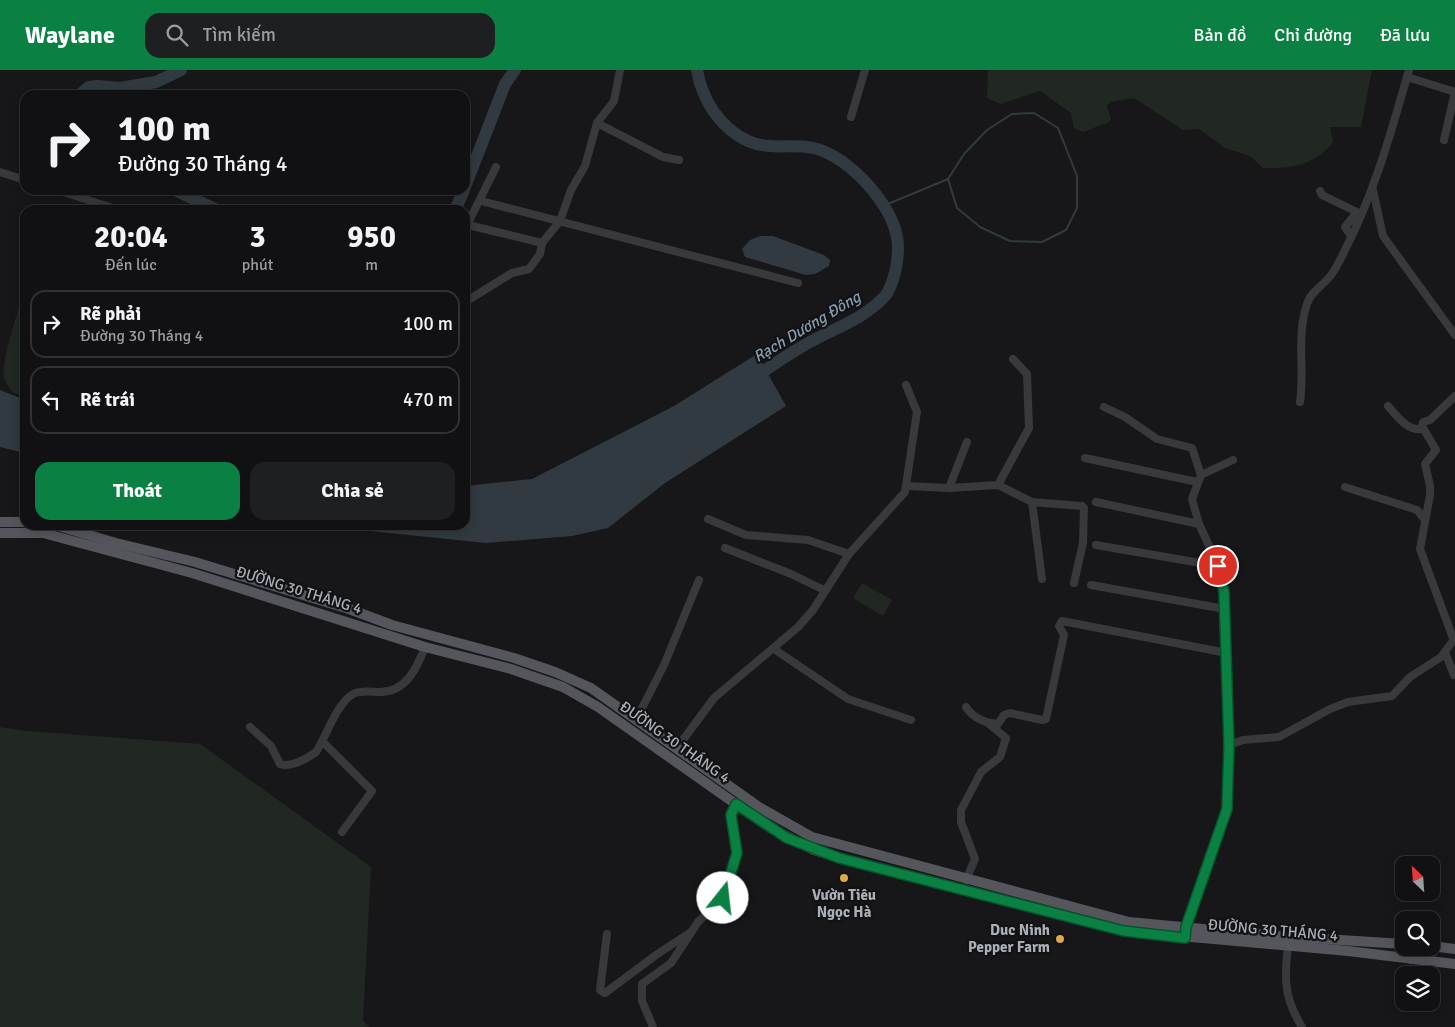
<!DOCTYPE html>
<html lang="vi">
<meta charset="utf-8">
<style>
:root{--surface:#111113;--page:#1e1f21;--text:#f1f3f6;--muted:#9c9da0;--line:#303133;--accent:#0b8043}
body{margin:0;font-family:Signika,sans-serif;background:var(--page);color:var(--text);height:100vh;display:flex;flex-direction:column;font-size:19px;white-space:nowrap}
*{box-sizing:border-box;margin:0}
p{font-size:16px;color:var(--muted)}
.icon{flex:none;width:28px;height:28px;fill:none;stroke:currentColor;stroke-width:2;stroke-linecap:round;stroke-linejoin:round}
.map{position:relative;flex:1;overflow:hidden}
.drawer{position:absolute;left:20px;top:135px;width:450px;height:325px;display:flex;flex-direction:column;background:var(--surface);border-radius:15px;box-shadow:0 2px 12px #0003,0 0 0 1px var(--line)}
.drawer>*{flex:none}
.hud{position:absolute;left:20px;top:20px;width:450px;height:105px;border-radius:15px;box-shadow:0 2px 12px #0003,0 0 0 1px var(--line);background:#111113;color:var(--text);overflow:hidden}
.needle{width:32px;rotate:335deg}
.tools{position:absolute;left:1395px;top:786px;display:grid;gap:10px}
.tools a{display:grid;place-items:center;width:45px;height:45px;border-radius:10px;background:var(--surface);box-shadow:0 2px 12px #0003,0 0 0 1px var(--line);font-size:25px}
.pin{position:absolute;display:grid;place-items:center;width:42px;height:42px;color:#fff;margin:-21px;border:2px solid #fff;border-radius:50%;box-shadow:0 1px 5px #0007}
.me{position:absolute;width:55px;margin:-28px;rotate:16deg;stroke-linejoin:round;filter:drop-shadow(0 0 4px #0008)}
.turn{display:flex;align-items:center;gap:18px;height:105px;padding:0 15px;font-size:22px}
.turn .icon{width:65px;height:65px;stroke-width:2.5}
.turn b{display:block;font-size:35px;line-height:42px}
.eta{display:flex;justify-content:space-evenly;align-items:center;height:85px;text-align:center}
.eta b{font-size:30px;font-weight:700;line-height:35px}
.action{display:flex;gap:10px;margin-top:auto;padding:10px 15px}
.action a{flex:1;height:58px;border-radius:15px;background:var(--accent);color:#fff;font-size:20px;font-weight:700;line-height:58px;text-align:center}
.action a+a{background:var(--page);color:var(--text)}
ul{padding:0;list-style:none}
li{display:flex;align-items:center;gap:15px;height:68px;margin:0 10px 8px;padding:0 5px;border:2px solid var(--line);border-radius:15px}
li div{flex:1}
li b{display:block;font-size:19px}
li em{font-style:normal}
header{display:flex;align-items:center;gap:30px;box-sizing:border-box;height:70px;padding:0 25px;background:var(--accent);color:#fff}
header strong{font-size:24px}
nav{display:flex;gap:28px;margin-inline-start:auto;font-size:18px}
.search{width:350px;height:45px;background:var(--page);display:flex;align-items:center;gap:12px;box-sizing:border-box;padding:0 18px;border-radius:15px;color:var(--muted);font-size:19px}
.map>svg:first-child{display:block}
.green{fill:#212822}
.water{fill:#313a40}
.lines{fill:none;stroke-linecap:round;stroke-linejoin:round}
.stream{stroke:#313a40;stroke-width:2}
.river{stroke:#313a40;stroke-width:12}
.minor{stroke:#38393d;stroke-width:8}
.major{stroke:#55565c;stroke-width:10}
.route-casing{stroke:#07532c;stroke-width:12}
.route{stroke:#0b8043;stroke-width:9}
.poi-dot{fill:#dfa848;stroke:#121214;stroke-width:2}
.labels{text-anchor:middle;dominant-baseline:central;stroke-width:4.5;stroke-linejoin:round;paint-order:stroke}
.street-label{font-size:15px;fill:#aaafb7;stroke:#121214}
.poi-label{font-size:15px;font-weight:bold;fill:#aaafb7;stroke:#121214}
.water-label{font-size:16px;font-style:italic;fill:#859cae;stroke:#121214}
</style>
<header>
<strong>Waylane</strong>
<div class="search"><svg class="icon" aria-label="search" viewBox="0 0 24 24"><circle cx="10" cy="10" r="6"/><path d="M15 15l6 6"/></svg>Tìm kiếm</div>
<nav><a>Bản đồ</a><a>Chỉ đường</a><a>Đã lưu</a></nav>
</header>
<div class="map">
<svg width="1455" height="957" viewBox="0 0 1455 957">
<rect width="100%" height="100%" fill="#171719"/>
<g class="green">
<path d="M 988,0 L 1372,0 L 1361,57 L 1330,57 L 1333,72 C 1315,95 1291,99 1263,98 L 1250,86 L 1225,78 L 1199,59 L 1183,60 L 1134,28 L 1110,32 L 1107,36 L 1111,49 L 1109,52 L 1083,62 L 1074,58 L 1071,43 L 1040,21 L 1000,34 L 987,28 Z"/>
<path d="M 25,215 L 25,327 L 12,322 C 9,317 6,313 4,308 C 0,290 21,236 25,215 Z"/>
<polygon points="862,513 892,530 883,546 853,528"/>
<polygon points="0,657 27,661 200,674 371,797 363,950 369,957 0,957"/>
</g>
<g class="water">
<polygon points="760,166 773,166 824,185 830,190 829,196 815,204 806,205 745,187 742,179 750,170"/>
<polygon points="757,284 786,336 665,413 608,458 572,466 486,473 312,455 465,455 465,416 532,409 674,336"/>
<polygon points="0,320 25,330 25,383 0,377"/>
</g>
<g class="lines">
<polyline class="stream" points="883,136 948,109 964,84 987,60 1012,44 1034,43 1058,58 1077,106 1077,138 1066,160 1042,172 1010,171 980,157 957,138 948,109"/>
<g class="river">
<path d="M 697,0 C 702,30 720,58 748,71 C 772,82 799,71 823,81 C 856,94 899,142 898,179 C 898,185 897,192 896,198 C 894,207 891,219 885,226 C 864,249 835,258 808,273 C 789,284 771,296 754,308"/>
<polyline points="79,25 89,17 97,16 120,18 156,12 181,0"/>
<polyline points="465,117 505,14 515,0"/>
<polyline points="175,120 217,140"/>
<polyline points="455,140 464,120"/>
</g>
<g class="minor">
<polyline points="1407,7 1455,22"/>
<polyline points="851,47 865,0"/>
<polyline points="597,53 663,87 679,90"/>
<polyline points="1444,70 1455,22"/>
<polyline points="0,102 25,110"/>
<polyline points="57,120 119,140"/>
<polyline points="1373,120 1383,166 1455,265"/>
<polyline points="1320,121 1322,125 1361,144"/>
<polyline points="481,131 798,213"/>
<polyline points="468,155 542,173"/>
<polyline points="465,159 496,97"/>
<polyline points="1351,166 1345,157 1357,142"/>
<polyline points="465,232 512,203 529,199 540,184 542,173 560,151 571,120 585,96 597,53 614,31 620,0"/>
<path d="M 1300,332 C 1305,299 1296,267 1307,234 C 1311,221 1323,216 1331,205 C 1336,199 1340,190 1344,182 C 1374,124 1391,63 1409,0"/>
<path d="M 1388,336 C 1397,346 1408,362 1423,359"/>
<polyline points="1104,337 1125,347 1157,369 1192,378 1201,405 1192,429 1199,454 1217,493 1224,522 1229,715 1227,739 1222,758 1186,857"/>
<polyline points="1085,388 1197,412"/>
<polyline points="1201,405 1233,390"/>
<polyline points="998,415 1029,358 1027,304 1013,289"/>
<polyline points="907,416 949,418 998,415 1032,432 1082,436 1084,438 1083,473 1074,513"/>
<polyline points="1345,417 1417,440 1425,450"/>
<polyline points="949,418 967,372"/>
<polyline points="1032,432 1042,509"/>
<polyline points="1096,432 1199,454"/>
<polyline points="708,449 746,465 808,470 849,484"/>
<polyline points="1096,475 1218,496"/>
<polyline points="725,478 791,504 824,520"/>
<polyline points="1091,515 1225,539"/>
<polyline points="1453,568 1420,479 1430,425 1430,416 1425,394 1436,380 1422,356 1423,352 1430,350 1455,326"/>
<polyline points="774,579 848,629 911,650"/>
<polyline points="1445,582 1454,605"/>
<path d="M 966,637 C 973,648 985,653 998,654 L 1004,645 L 1010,643 L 1042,650 L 1046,649 L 1064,565 L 1059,556 L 1062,551 L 1227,583"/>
<polyline points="636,650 664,595 699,510"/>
<path d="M 250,657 L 271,676 L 280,694 C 291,698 308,688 316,682 C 326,667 337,633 353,624 C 361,620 371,622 380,622 C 406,622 417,598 425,577"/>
<polyline points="323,672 372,721 342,762"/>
<polyline points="1229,675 1243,670 1279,667 1330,639 1348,632 1392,626 1410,607 1441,587 1455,568"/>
<polyline points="677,678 714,628 798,557 813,540 849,484 905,422 917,342 906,315"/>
<polyline points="966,810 975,789 961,752 961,740 981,702 1000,687 1006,668 989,654"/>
<polyline points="607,864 600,920 605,923 656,885 691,862"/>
<path d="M 1288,876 C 1284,908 1284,928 1302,957"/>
<polyline points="653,957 642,931 642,914 671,893 698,852 723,828 737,783 731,745 736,734"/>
</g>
<g class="major">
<polyline points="0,452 25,452"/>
<polyline points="55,455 116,473 195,492 349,539 392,555 514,588 555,602 591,618 759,737 812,767 1129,852 1277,866 1404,874"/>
<polyline points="0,463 43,463 192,503 425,577 511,599 563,617 598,637 770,758 814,780 839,788 1124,861 1348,881 1455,894"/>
<polyline points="1431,876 1455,879"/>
<polyline points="1411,889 1414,878"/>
</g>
</g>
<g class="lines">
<g class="route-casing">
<polyline id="route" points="723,828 737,783 731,745 736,734 787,768 839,788 1124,861 1185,868 1186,857 1227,739 1229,675 1224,522 1218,496"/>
</g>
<use href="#route" class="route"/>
</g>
<g class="poi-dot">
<circle cx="844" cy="808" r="5"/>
<circle cx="1060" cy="869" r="5"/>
</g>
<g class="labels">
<g class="street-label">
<text transform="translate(299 520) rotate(17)">ĐƯỜNG 30 THÁNG 4</text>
<text transform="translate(675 672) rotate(35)">ĐƯỜNG 30 THÁNG 4</text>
<text transform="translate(1273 860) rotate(5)">ĐƯỜNG 30 THÁNG 4</text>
</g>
<g class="poi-label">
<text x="844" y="825">Vườn Tiêu<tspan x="844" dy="17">Ngọc Hà</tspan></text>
<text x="1050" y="860" text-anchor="end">Duc Ninh<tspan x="1050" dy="17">Pepper Farm</tspan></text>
</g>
<g class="water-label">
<text transform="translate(807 257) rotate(-31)">Rạch Dương Đông</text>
</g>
</g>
</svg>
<div class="tools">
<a><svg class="needle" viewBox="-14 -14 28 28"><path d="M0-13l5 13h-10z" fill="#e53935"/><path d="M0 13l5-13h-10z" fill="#9c9da0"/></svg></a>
<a><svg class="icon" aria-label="search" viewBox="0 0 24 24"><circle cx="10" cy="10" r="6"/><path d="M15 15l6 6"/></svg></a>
<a><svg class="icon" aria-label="layers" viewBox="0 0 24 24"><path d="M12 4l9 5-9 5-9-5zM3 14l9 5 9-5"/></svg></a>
</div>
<div class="pin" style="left:1218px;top:496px;background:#d93025"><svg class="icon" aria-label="arrive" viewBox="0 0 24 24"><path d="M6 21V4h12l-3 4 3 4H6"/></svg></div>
<svg class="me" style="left:723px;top:828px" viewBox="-20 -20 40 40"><circle r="19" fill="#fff"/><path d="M0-13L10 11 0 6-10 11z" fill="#0b8043"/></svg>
<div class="hud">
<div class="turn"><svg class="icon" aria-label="right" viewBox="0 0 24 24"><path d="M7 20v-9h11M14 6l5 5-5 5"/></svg><div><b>100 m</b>Đường 30 Tháng 4</div></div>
</div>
<section class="drawer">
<div class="eta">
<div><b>20:04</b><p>Đến lúc</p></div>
<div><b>3</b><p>phút</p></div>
<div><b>950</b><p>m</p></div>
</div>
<ul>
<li><svg class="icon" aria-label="right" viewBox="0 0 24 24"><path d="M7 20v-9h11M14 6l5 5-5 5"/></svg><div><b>Rẽ phải</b><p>Đường 30 Tháng 4</p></div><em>100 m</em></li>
<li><svg class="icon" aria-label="left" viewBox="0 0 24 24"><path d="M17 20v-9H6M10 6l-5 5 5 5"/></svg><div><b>Rẽ trái</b></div><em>470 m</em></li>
</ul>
<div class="action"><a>Thoát</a><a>Chia sẻ</a></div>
</section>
</div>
